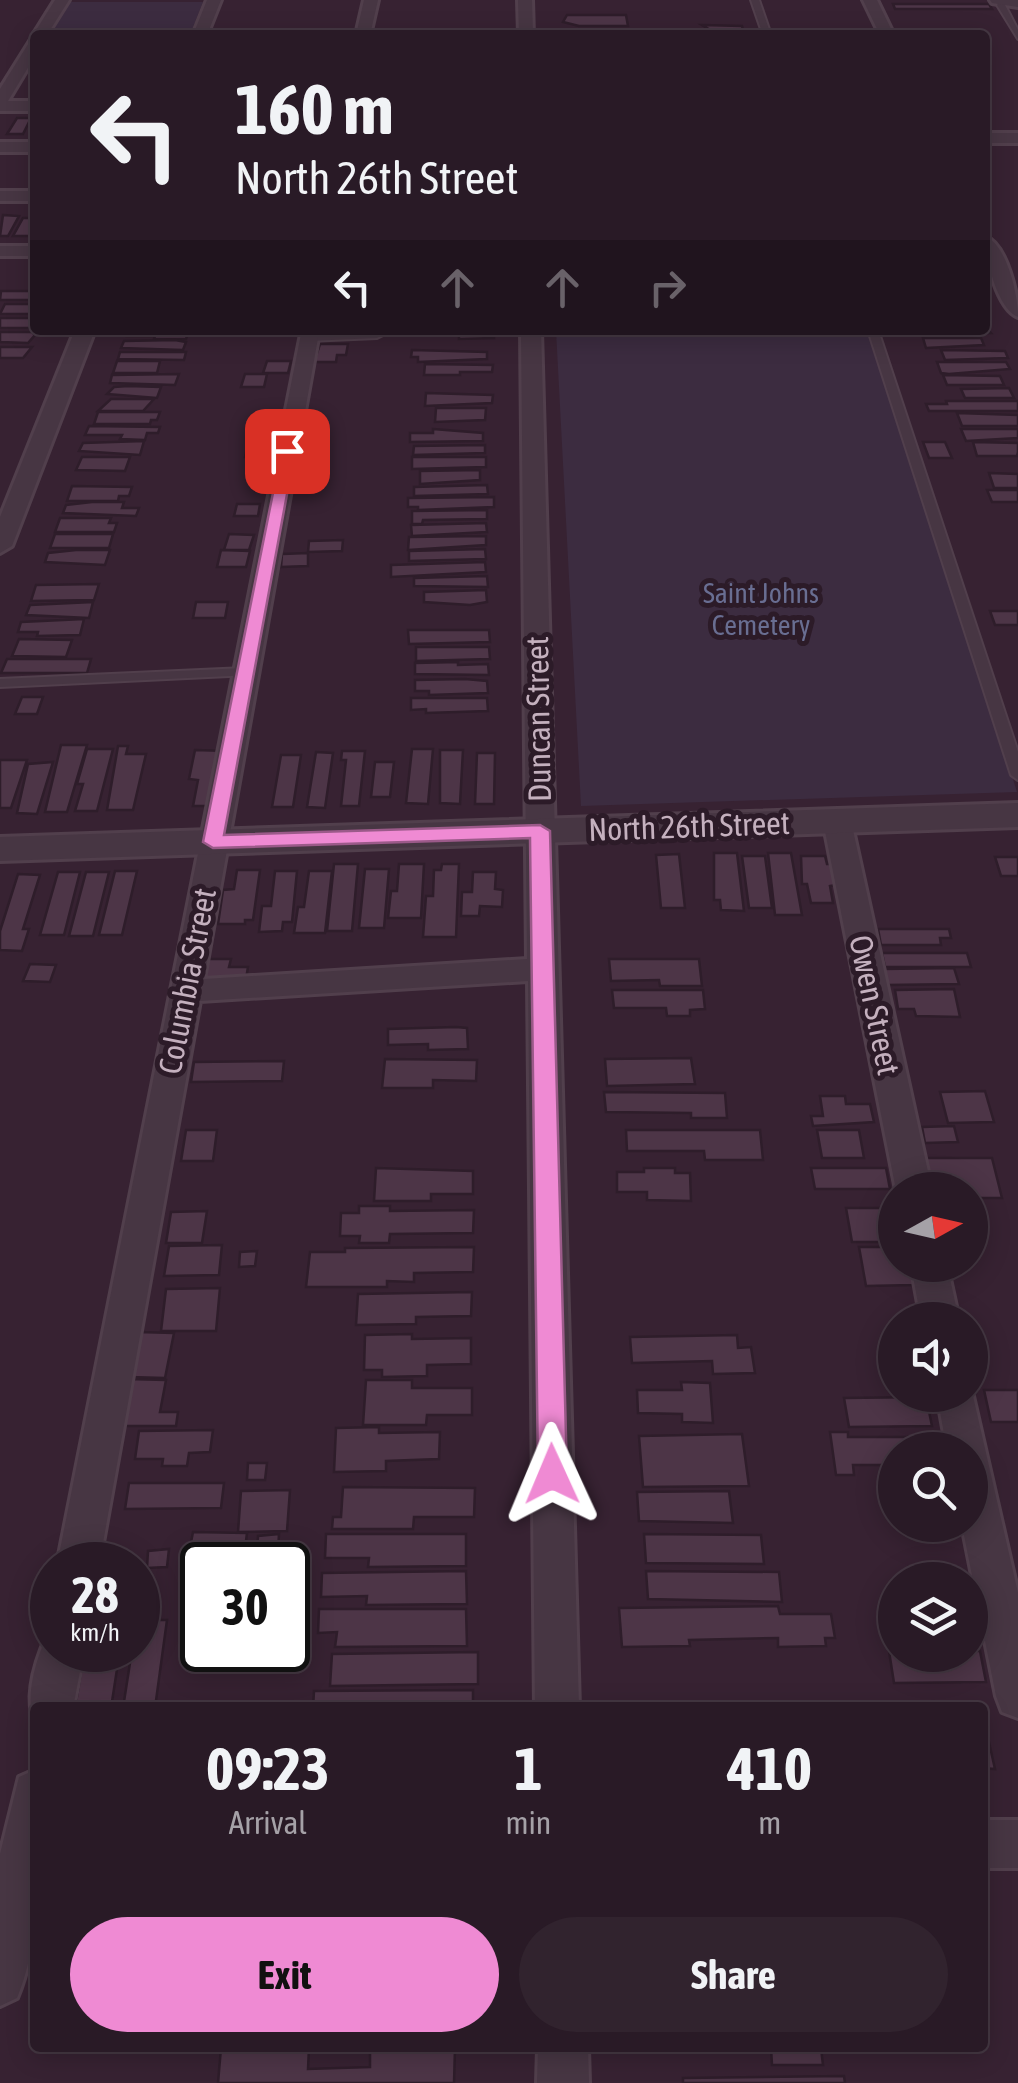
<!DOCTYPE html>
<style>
:root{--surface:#291a26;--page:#31232e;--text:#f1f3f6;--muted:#a5a1a7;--line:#453843;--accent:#ef8ad3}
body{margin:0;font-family:"Asap Condensed",sans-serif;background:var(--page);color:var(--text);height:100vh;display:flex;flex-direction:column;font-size:38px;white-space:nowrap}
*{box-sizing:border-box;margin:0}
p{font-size:32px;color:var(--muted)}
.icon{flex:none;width:55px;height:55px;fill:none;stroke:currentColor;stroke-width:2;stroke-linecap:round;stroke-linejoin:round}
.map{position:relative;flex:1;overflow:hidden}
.details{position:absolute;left:30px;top:1702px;width:958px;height:350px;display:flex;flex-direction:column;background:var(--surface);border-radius:10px;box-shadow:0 5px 25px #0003,0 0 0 2px var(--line)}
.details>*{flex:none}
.hud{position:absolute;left:30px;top:30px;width:960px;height:305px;border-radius:10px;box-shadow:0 5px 25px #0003,0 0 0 2px var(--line);background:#291a26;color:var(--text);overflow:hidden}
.needle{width:65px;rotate:82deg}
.buttons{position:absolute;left:878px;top:1172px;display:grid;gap:20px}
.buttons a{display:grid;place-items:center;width:110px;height:110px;border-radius:50%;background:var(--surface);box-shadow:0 5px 25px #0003,0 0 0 2px var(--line);font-size:50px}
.speed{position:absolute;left:30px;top:1542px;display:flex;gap:20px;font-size:50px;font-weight:700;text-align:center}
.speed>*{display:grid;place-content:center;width:130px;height:130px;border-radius:50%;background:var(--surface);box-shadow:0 5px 25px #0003,0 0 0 2px var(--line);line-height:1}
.speed small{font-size:25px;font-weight:400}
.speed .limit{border:5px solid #111;border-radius:15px;background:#fff;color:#111}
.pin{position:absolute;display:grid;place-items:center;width:85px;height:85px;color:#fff;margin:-42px;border-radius:20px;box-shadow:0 5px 15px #0006}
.me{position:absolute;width:110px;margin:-55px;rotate:359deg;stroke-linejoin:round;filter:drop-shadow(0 0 8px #0008)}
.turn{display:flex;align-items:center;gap:35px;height:210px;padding:0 40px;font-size:45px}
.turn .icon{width:130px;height:130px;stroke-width:2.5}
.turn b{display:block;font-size:70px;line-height:85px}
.lanes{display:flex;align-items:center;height:95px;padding:0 40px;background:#0003;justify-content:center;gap:50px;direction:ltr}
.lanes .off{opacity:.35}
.eta{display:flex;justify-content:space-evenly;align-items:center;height:170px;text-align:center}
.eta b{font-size:60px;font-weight:700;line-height:70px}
.action{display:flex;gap:20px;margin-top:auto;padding:20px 40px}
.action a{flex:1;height:115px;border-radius:60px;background:var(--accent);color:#111;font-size:40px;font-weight:700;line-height:115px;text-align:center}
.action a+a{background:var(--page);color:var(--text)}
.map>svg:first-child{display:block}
.green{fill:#3c2c40}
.building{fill:#4d3547;stroke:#2e1d2a;stroke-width:2.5}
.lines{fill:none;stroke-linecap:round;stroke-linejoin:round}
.service-casing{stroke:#513f4c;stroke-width:4}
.minor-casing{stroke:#513f4c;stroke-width:6}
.tertiary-casing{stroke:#513f4c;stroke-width:6}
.service{fill:#473643;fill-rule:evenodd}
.minor{fill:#473643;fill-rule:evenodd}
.tertiary{fill:#473643;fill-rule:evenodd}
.route{fill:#ef8ad3;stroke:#9b5a89;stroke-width:2.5}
.labels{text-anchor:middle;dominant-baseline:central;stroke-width:10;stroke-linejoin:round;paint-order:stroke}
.far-park-label{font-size:28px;fill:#696e92;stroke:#2c1b28}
.street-label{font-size:32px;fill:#c4b0be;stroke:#2c1b28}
</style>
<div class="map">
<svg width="1018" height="2083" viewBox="0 0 1018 2083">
<rect width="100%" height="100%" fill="#372232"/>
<g class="green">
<polygon points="68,2 203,2 190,35 47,35"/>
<polygon points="556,330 870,330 1017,792 581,806"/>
</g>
<g class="building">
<polygon points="893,4 989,4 992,9 895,9"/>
<polygon points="567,15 626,15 628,26 579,26 563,22"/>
<polygon points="702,25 742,26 744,35 703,34 703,31 712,31"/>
<polygon points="17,118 31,118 23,134 7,134"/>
<polygon points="3,215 19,216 8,236 0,236"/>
<polygon points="23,218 35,218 30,236 13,236"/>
<polygon points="35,291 35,300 0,300 1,291"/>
<polygon points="5,304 35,304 35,314 0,314"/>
<rect x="0" y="318" width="35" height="10"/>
<polygon points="985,326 991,333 931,334 930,330 985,330"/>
<polygon points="129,330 189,330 186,339 154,339 155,336 127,336"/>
<polygon points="453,330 489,330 494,332 494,338 459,339 459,336 452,335"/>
<polygon points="0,332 32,332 35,335 28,343 0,342"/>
<polygon points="923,338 981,338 984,345 926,348"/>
<polygon points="175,340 186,342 183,350 121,348 124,341"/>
<polygon points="320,344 348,344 346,355 337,355 336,362 314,362"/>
<polygon points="0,347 32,347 23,358 0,358"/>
<polygon points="412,350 487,352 487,359 418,362 418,357 411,357"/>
<polygon points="941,350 1005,351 1008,358 945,360"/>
<polygon points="120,352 186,352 184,360 118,359"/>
<polygon points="117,361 160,361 157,373 113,373"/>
<polygon points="267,361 291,361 288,373 263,373"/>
<polygon points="937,362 1006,362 1010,369 949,374 941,373"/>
<polygon points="425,364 493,365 492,372 460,372 460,375 424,375"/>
<polygon points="179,374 175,385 110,383 112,375"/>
<polygon points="245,374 267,374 264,387 241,387"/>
<polygon points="943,375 1000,376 1004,385 947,385"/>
<polygon points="114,387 128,386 161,387 157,398 107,394"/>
<polygon points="1009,388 1014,398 965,398 961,389"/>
<polygon points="426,393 493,395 492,403 425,406"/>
<polygon points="111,399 154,399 143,411 98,411"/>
<polygon points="946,401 1018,401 1018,411 929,411 926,404 947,404"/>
<polygon points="436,408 486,408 485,420 435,422"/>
<polygon points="98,412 160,412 157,420 151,420 150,424 94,424"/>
<polygon points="262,412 282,413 279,426 259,426"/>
<polygon points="957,413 1018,415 1018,426 962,426"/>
<polygon points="307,425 327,425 325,439 304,439"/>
<polygon points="89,426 160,427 158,433 147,433 145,440 120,439 122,435 85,435"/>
<polygon points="433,429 483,433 483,441 410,442 410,433 433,433"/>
<polygon points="961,429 1018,429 1018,438 966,441"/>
<polygon points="144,441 140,455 79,451 83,443"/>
<polygon points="248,441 275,441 272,457 245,457"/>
<polygon points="923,442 945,442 952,458 929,458"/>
<polygon points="973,442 1018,443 1018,452 1017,456 977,456"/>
<polygon points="485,445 485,453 413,455 414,446"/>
<polygon points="82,457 130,457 125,471 76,470"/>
<polygon points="412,457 486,457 486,467 412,469"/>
<polygon points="480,470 480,480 420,484 420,471"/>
<polygon points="989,473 1018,474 1018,488 994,488"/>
<polygon points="487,485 488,494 414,496 414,487"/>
<polygon points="72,486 132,487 129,496 119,496 118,501 67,501"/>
<polygon points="987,490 1018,490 1018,502 992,502"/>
<polygon points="494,497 494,507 418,510 418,507 408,507 408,498"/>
<polygon points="92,502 124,502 122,508 139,508 136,516 63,513 66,505"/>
<polygon points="237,504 260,504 258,516 234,516"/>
<polygon points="487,510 487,519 423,520 422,524 412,524 412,511"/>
<polygon points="60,518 111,518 109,523 117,523 114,532 55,532"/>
<polygon points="486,523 487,532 412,536 411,525"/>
<polygon points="55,534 113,534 109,548 50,548"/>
<polygon points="229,534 254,535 249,550 224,550"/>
<polygon points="486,536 486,545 408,550 409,537"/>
<polygon points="343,540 342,551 308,552 309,541"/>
<polygon points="485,549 486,559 409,561 409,551"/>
<polygon points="76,550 110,550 105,565 45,562 48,553"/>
<polygon points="221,550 250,551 246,567 217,567"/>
<polygon points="308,553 308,566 281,567 282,554"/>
<polygon points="485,562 486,572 391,577 391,565"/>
<polygon points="487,576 488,587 414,586 414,578"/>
<polygon points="99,584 94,600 31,601 36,585"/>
<polygon points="486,590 487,602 470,605 424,602 424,592"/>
<polygon points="93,602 89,618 26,615 30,605"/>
<polygon points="196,602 228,602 225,618 193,618"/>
<polygon points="990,611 1018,611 1018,625 995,625"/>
<polygon points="84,619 80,635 37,636 38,632 18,632 21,622"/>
<polygon points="408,630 489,630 490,642 409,644"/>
<polygon points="19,639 72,640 66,657 12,656"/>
<polygon points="416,647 489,647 490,659 416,661"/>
<polygon points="7,659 91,659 87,673 1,673"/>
<polygon points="458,662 458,665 488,664 489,675 415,674 415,663"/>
<polygon points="465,679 487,681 488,693 429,695 429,691 415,691 415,680"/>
<polygon points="22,697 43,697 37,714 15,714"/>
<polygon points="411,698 487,698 488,711 426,713 426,709 411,710"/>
<polygon points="61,745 87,745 67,812 45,812"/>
<polygon points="118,746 128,746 126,754 146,754 133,810 107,810"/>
<polygon points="87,749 113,749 97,811 75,811 83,784 77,784"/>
<polygon points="412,749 433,749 428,804 406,803"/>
<polygon points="195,750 227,751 215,806 193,806 198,780 189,779"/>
<polygon points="440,750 463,750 460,804 440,803"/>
<polygon points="342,751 365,751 359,806 341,806 346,760 341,760"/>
<polygon points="316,752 333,753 325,808 307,807"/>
<polygon points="477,753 495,753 494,804 475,804"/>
<polygon points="281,755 301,755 293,807 272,807"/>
<polygon points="0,760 27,760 11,808 0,808"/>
<polygon points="53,762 37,814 17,813 28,764"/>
<polygon points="375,762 394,762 390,797 371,797"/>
<polygon points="714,853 737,853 744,911 721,910 720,900 714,900"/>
<polygon points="768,853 791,853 802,915 775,915"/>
<polygon points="679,854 685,908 661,908 656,855"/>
<polygon points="742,856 765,856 772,908 749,908"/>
<polygon points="801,856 825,856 827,864 833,864 836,885 830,886 833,903 811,903 807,884 802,884"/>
<polygon points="995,857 1018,857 1018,876 1001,876"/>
<polygon points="334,864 358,864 352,931 327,931"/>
<polygon points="399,864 424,864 421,918 388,918 391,891 397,891"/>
<polygon points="442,864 459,864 456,937 423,937 426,896 433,896 434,870 441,870"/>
<polygon points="365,869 389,869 384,928 359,928"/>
<polygon points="237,870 260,870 253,920 245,920 245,924 218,924 223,890 234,889"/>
<polygon points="115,871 137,871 122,935 99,935"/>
<polygon points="275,871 297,871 292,922 283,922 282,931 259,932 262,906 271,906"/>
<polygon points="309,871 332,871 325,933 294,933 298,907 304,907"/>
<polygon points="58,872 80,872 64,935 40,935"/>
<polygon points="86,872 109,872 93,936 69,936"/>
<polygon points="473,872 496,872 495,889 503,890 502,907 480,906 479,916 461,916 462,892 472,892"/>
<polygon points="18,874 40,875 23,929 29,929 22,951 0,950 0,931"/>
<polygon points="878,929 949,929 951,938 940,938 941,945 881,945"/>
<polygon points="882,953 967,953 971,967 885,967"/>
<polygon points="206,959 231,959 229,967 248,967 246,979 202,980"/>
<polygon points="609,959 699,959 702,986 660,986 659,980 611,981"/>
<polygon points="30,964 56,965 50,982 23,981"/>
<polygon points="954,968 959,984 887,985 883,969"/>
<polygon points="954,989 960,1017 916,1016 914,1009 898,1009 895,990"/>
<polygon points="612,990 703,990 705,1009 690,1010 690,1016 667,1016 666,1008 614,1008"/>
<polygon points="456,1027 467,1028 468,1049 428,1050 428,1044 388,1045 388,1029"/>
<polygon points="691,1058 695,1084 607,1086 605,1059"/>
<polygon points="385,1059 477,1060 476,1081 433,1080 433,1088 382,1088"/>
<polygon points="284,1061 282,1081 191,1082 194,1062"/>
<polygon points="985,1091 994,1122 948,1123 940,1092"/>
<polygon points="604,1092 725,1093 727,1118 691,1118 691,1113 606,1112"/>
<polygon points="820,1096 845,1096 846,1104 870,1104 874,1122 813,1126 811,1116 823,1116"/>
<polygon points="954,1126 958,1142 925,1143 922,1127"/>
<polygon points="186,1130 217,1130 213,1161 181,1161"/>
<polygon points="626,1130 760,1130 763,1160 705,1160 704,1151 627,1151"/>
<polygon points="817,1130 859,1130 864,1158 822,1158"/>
<polygon points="923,1158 992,1158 1002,1198 970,1198 970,1190 929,1190"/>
<polygon points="376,1168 473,1171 473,1194 431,1194 431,1201 374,1201"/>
<polygon points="644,1168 675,1168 675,1173 690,1173 691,1201 647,1200 647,1192 617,1192 617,1172 644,1172"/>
<polygon points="811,1168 886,1168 890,1189 815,1189"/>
<polygon points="359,1206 390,1206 390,1211 474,1210 473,1233 390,1234 389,1243 359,1243 360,1236 340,1236 341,1213 359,1213"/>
<polygon points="846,1208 895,1208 895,1242 852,1242"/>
<polygon points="207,1211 202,1243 166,1243 171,1212"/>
<polygon points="222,1245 219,1275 164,1276 169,1246"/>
<polygon points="474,1247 473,1272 414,1273 414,1282 387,1281 387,1287 306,1287 310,1252 345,1252 345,1248"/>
<polygon points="859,1247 895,1247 895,1265 910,1265 914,1285 866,1286"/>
<polygon points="257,1251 255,1266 239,1267 240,1252"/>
<polygon points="220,1288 216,1331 161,1331 166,1289"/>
<polygon points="472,1292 471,1316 416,1317 416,1324 356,1325 358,1294"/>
<polygon points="138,1332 174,1333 165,1378 129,1377"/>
<polygon points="412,1334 412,1339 471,1338 471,1364 427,1365 427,1376 382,1377 382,1370 364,1370 365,1335"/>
<polygon points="737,1335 738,1348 751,1347 755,1373 713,1374 712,1361 632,1363 630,1337"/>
<polygon points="127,1379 166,1380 160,1412 178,1412 176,1426 118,1426"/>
<polygon points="366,1380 412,1380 412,1388 472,1388 472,1415 427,1415 426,1425 363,1425"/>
<polygon points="681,1382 710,1383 713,1423 682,1422 682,1414 638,1413 637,1390 682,1390"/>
<polygon points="984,1390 1018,1390 1018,1422 991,1422"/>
<polygon points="926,1397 932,1426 849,1427 844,1398"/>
<polygon points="379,1427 379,1433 440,1432 439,1459 386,1461 386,1471 334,1472 336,1428"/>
<polygon points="213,1430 210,1452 189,1453 187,1466 162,1466 163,1459 135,1459 139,1431"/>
<polygon points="830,1432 848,1432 848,1437 930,1437 932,1450 895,1450 895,1465 853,1465 854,1475 836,1475"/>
<polygon points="742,1434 749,1486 643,1487 639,1436"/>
<polygon points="248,1463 267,1463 265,1480 247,1480"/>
<polygon points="129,1483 224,1483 221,1508 125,1509"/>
<polygon points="343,1487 475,1488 474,1517 414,1517 413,1529 332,1529 333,1517 341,1517"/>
<polygon points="290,1490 287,1531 238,1532 241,1491"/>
<polygon points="729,1491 733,1523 639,1521 637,1492"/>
<polygon points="193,1532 247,1533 243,1565 186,1568"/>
<polygon points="279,1534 278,1550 257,1552 258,1536"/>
<polygon points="326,1534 466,1534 466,1566 368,1567 369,1558 325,1558"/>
<polygon points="644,1534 761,1535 764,1564 646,1563"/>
<polygon points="169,1549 167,1567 147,1568 148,1551"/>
<polygon points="466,1571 467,1604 366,1605 367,1596 321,1597 322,1573"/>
<polygon points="646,1571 779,1572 782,1602 648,1599"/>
<polygon points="778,1606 780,1614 831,1614 835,1638 825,1638 826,1646 778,1647 778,1638 689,1640 690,1646 622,1647 619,1608"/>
<polygon points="319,1609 466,1609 467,1646 335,1647 337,1632 318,1633"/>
<polygon points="138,1620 167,1620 155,1708 123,1708 132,1650 138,1650"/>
<polygon points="85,1650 120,1650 111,1708 75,1708"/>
<polygon points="889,1651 895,1651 895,1655 970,1655 970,1651 980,1651 986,1682 894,1683"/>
<polygon points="478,1652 478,1684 330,1686 332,1654"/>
<polygon points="473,1690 473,1708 313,1708 314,1691"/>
<polygon points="982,1729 986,1729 995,1769 982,1768"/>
<polygon points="221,2048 309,2048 308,2069 370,2067 370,2048 455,2048 454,2083 218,2083"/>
<polygon points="771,2048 821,2048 823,2065 772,2065"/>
<polygon points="844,2076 845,2083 683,2083 683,2078"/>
</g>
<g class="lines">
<g class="service-casing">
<g id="service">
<polygon points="751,0 759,0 771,35 763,35"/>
<polygon points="1001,0 1008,1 1005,5 1018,30 1018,39 997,5"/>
<polygon points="393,330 377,338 308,341 303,338 308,335"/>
<polygon points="868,330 878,330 1018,752 1018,780 1011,775"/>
<polygon points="245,668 250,669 250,675 0,687 0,679"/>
</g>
</g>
<g class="minor-casing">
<g id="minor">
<polygon points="55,0 69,0 47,35 35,38 33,35"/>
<polygon points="207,0 221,0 207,35 193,35"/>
<polygon points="364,0 378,0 370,35 356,35"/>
<polygon points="518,0 532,0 533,35 519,35"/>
<polygon points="863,0 877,0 894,35 880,35"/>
<polygon points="990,0 1018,0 1018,7 992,3"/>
<polygon points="35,40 35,56 8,101 35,101 35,111 0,111 0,89 30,41"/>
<rect x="985" y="133" width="33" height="10"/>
<rect x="0" y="142" width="35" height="10"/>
<rect x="0" y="191" width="35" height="10"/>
<path d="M 985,236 C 1007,245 1018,295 1018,317 C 997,309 985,257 985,236 Z"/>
<rect x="0" y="246" width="35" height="10"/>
<polygon points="75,330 95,330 12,546 0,553 0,517"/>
<polygon points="521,330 541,330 579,1708 535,1708 528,981 200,1001 99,1565 57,1565 301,334 315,334 318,338 204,979 527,959"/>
<polygon points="837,812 847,815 851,821 932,1190 896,1190 823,821 827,815"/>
<polygon points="911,1265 947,1265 959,1320 921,1320"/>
<polygon points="970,1383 1018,1593 1018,1718 1002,1712 996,1696 962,1525 970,1525 970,1450 947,1450 937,1395 970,1395"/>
<path d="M 52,1633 L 52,1650 L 84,1650 L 73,1708 L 35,1708 L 35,1723 C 24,1697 36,1660 47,1635 Z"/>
<path d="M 35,1770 C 35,1844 46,1929 17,1998 L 0,2006 L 0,1854 L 19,1777 Z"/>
<rect x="982" y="1820" width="36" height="48"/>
<polygon points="538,2048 588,2048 589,2083 537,2083"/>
</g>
</g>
<g class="tertiary-casing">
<polygon id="tertiary" points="1018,803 1018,827 0,861 0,837"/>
</g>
<use href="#service" class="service"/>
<use href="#minor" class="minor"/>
<use href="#tertiary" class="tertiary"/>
</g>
<polygon class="route" points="282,448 295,451 224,835 540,825 550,831 567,1474 562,1483 552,1487 543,1483 538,1474 530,838 213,848 203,842"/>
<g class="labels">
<g class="far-park-label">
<text x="761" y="593">Saint Johns<tspan x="761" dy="32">Cemetery</tspan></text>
</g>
<g class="street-label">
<text transform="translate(538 719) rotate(-91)">Duncan Street</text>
<text transform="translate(689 826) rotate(-2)">North 26th Street</text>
<text transform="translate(187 981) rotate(-79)">Columbia Street</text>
<text transform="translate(875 1005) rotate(78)">Owen Street</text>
</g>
</g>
</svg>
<div class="buttons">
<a><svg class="needle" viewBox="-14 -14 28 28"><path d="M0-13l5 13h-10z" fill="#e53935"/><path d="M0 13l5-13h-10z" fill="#a5a1a7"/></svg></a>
<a><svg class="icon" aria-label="sound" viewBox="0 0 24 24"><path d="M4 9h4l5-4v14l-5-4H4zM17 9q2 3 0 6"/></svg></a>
<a><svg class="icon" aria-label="search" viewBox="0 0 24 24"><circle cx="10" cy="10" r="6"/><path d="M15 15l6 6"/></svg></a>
<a><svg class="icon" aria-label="layers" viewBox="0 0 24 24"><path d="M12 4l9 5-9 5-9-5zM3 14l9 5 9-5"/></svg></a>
</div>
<div class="speed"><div>28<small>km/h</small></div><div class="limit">30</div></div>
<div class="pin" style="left:287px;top:451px;background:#d93025"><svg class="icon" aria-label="arrive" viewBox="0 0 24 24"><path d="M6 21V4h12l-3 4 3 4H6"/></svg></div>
<svg class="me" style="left:552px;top:1474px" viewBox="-20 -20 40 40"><path d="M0-17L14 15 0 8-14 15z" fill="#ef8ad3" stroke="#fff" stroke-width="4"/></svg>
<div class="hud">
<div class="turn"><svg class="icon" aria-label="left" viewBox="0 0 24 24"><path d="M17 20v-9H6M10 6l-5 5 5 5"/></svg><div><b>160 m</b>North 26th Street</div></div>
<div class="lanes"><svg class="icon" aria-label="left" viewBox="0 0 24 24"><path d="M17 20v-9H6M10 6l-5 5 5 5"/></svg><svg class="icon off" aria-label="ahead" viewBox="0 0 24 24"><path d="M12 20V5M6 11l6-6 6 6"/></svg><svg class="icon off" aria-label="ahead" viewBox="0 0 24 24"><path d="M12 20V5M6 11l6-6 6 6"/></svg><svg class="icon off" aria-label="right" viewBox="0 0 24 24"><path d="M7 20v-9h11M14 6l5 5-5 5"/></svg></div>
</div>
<section class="details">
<div class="eta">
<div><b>09:23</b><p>Arrival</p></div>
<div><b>1</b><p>min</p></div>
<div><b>410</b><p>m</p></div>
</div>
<div class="action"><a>Exit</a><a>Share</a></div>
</section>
</div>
